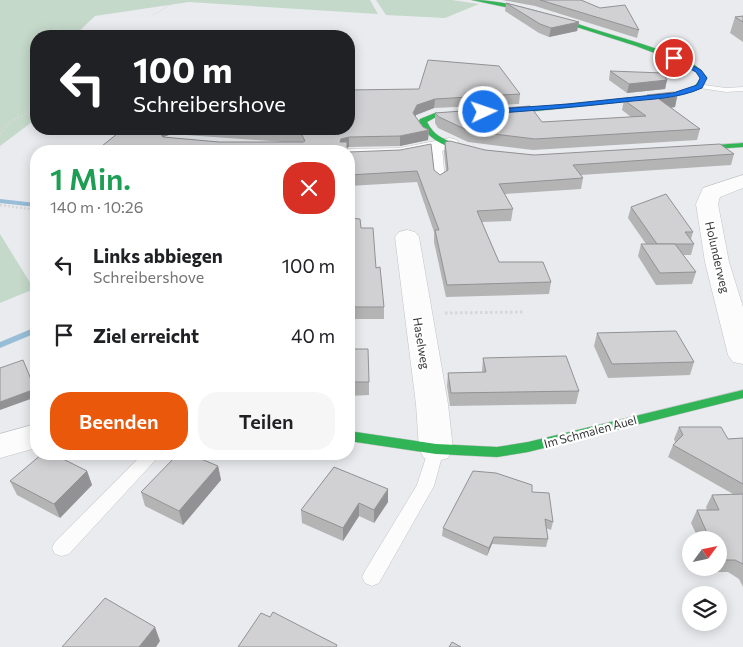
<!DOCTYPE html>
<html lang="de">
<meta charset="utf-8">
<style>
:root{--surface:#fff;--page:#f6f6f6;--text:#202124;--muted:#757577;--accent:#ea580c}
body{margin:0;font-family:Commissioner,sans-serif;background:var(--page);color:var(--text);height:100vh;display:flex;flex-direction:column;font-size:19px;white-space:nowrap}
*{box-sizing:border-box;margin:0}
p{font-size:16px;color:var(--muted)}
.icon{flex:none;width:28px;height:28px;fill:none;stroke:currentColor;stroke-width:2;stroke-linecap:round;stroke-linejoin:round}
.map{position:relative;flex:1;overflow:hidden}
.side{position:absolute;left:30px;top:145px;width:325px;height:315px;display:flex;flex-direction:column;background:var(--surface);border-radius:20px;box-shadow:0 2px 12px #0003}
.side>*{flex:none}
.hud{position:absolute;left:30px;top:30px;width:325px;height:105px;border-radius:20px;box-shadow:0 2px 12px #0003;background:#202124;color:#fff;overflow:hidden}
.needle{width:32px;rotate:57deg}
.controls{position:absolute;left:682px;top:531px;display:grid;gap:10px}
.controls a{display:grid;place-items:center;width:45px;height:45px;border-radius:50%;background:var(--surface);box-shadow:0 2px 12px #0003;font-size:25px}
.pin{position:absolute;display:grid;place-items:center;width:42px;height:42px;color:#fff;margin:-21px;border:2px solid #fff;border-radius:50%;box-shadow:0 1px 5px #0007}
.me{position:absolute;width:55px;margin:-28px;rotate:87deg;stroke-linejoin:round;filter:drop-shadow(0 0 4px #0008)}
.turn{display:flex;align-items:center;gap:18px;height:105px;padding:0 20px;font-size:22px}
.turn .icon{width:65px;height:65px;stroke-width:2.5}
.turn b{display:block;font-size:35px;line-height:42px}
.round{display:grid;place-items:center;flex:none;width:52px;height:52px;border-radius:20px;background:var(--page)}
.head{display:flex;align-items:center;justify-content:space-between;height:85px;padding:0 20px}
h1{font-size:30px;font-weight:600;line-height:38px;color:#1e9e55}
.primary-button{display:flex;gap:10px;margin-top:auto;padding:10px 20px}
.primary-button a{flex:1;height:58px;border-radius:20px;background:var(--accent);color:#fff;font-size:20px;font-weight:600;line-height:58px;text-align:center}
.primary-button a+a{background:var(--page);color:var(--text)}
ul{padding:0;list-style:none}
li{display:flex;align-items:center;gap:15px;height:70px;padding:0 20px}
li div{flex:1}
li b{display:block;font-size:19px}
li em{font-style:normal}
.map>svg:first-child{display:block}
.green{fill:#c4d9ca}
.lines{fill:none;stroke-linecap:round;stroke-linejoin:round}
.stream{fill:#98bdd7;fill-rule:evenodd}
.lane-casing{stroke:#c2c3c6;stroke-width:1}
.street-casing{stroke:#c2c3c6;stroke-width:1}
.fast-casing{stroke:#c2c3c6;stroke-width:1}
.path-far3{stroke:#d7d7d8;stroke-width:1;stroke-dasharray:1 1;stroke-linecap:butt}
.path-far2{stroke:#d7d7d8;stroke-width:2;stroke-dasharray:2 2;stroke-linecap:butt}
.path-far1{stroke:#d7d7d8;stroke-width:2.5;stroke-dasharray:2 2;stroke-linecap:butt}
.path{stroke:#d7d7d8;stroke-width:3;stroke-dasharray:2.5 2.5;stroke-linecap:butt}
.lane{fill:#fcfcfc;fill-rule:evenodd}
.street{fill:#fcfcfc;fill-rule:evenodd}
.fast{fill:#30b455;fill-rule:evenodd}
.wall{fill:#b4b4b5;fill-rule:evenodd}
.shaded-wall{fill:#929294}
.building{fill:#d1d1d3;stroke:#929294}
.route{fill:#1a73e8;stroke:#114b97}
.labels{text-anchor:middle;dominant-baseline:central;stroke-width:4.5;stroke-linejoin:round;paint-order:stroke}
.street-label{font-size:12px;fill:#353638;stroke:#fff}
</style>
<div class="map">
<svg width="743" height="647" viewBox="0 0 743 647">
<rect width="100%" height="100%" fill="#e9ebee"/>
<g class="green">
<polygon points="0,0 370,0 378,14 189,2 95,16 74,36 36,36 36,119 0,146"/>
<polygon points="376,0 452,0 479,4 445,18 386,15"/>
<polygon points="0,234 34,289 0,303"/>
</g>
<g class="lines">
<g class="stream">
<polygon points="0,199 36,203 36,207 0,203"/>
<polygon points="36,327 36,333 0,348 0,342"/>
</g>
<g class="lane-casing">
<g id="lane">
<polygon points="697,84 726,88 743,87 743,91 726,92 700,88 697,88"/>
<polygon points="437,144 442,147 445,181 440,184 435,181 432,147"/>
<polygon points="436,443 442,445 444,449 434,486 379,583 372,586 365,583 362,577 365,571 417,485 430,445"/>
<polygon points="143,454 161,454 69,554 62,556 55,554 52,548 55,542"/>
</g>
</g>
<g class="street-casing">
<g id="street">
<polygon points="450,138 457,140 459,144 457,148 400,159 349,161 349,151 342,151 349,149 400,148"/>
<polygon points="743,175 743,188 720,197 718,204 729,262 743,307 743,364 733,362 728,355 705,262 696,204 703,188"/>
<polygon points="407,230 415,232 419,237 448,404 453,449 448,458 436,462 424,458 419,449 416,404 395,237 399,232"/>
<polygon points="36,424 36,448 0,458 0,434"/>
</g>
</g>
<g class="fast-casing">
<g id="fast">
<path d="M 472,0 C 510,0 553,16 590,28 C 622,38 656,47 687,61 C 696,65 702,70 707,78 L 697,90 L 673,97 L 517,113 L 436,117 L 427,122 C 440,148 466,140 484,153 L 480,155 C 457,150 430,145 419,121 L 420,119 L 435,113 L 517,109 L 673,93 L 693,88 L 701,78 L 697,72 L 684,64 L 636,46 L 533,13 Z"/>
<polygon points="743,143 743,147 687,151 683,149 687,147"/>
<polygon points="743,390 743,398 528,452 497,457 436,454 349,441 349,431 436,444 497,447 528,442"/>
</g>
</g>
<g class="path-far3">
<polyline points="153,15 179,0"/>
<polyline points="56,36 59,25 91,0"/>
</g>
<polyline class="path-far2" points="0,134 9,123 36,108"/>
<polyline class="path-far1" points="0,205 36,210"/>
<polyline class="path" points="445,313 525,312"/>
<use href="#lane" class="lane"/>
<use href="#street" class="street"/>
<use href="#fast" class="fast"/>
</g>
<g class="wall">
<polygon points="502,0 581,0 639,30 637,38 535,6"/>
<polygon points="506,3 579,22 577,31 549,37 539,33 505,11"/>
<polygon points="743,16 743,42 730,33 735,17"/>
<polygon points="610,71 667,80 665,89 627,93 609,80"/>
<path d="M 349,90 L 520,94 L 519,104 L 434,108 L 416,115 L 415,117 L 423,127 L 429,130 L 428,140 L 400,146 L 349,147 L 347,148 L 347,151 L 104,151 L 102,146 L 123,129 L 349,129 ZM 172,134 L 284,142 L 219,142 L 163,137 Z"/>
<polygon points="647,95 677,97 675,107 671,108 700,129 697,140 533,150 468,142 438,128 435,123 435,113 542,122 631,117 622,110 624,100 646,98"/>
<polygon points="445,142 485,150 534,155 734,154 731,165 581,175 583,178 581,189 505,194 513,209 511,221 482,222 499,262 551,282 549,294 446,297 434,242 434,232 417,182 349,186 349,152 434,170 440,175 446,171 444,152"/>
<polygon points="631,207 693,232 691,239 694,244 691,255 683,255 696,272 692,284 656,285 638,256 641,244 646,244 628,218"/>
<polygon points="349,218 361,228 376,268 384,307 384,319 349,319"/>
<polygon points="597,333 694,362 690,375 608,378 594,346"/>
<polygon points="349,349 369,382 369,395 349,396"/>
<polygon points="483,358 579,391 576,404 450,406 447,386 448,373 482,372"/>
<polygon points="679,427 728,439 743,438 743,587 739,579 728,572 713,572 711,568 719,568 719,540 699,540 691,523 697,510 707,510 706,507 712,495 733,494 668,457 673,445 675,442 674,439"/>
<polygon points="218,466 221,480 183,525 145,506 141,492"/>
<polygon points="334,467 388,502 374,523 359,516 343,541 302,523 301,510"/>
<polygon points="87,471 92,485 60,518 17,495 10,481"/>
<polygon points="532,492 553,522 551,530 546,528 548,539 546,547 492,544 487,556 442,536 443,528"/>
</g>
<g class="shaded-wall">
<polygon points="579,22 577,31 549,37 551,28"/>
<polygon points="667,80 665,89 627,93 629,84"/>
<polygon points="677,97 675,107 656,109 659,99"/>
<polygon points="435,99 434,108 416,115 412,123 413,113 417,105"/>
<polygon points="161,129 171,129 172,134 163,137 161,143 159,132"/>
<polygon points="429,130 428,140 400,146 400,136"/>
<polygon points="349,137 349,147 341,149 340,142 341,139"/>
<polygon points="35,389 36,393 36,397 0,410 0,402"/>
<polygon points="218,466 221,480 183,525 179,511"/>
<polygon points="87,471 92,485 60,518 54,504"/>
<polygon points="388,489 388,502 374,523 374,510"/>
<polygon points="359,503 359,516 343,541 343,528"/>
<polygon points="494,537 492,544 487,556 489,548"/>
<polygon points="155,627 160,641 156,647 139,647"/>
</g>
<g class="building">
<polygon points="540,0 581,0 600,8 625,5 639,30"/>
<polygon points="506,3 579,22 551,28 540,24"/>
<polygon points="743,16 743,22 735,17"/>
<polygon points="428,60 499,66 520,94 435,99 417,105 413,113 423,127 429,130 400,136 349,137 341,139 340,142 347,142 347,151 118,151 122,148 102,146 123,129 161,129 159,132 163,137 219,142 303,142 305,141 302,135 293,133 238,129 349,129 349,124 352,124 349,117 349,90 419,89"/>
<polygon points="610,71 663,73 667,80 629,84"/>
<polygon points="674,92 677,97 659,99 700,129 535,139 469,131 439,117 435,113 530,106 542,122 646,116 624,100 651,97 647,95"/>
<polygon points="450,141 485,150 534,155 720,144 734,154 573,165 583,178 499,184 513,209 477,211 499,262 543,262 551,282 447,285 435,230 439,230 417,171 349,175 349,152 400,150 431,144 434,170 440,175 448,170 445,142"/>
<polygon points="666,194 693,232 685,232 694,244 657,244 631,207"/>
<polygon points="349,218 360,219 361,228 373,228 376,268 380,267 384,307 349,307"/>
<polygon points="641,244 675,244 696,272 660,273"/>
<polygon points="676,331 694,362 612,364 597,333"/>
<polygon points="349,349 368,349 369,382 349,382"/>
<polygon points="566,356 579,391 451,393 448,373 486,372 483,358"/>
<polygon points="23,360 35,389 0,402 0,368"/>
<polygon points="679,427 721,427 728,439 743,438 743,484 673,445 683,435"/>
<polygon points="42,454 53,454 87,471 54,504 10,481"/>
<polygon points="178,454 189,454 218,466 179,511 141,492"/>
<polygon points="334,467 388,489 374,510 359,503 343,528 301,510"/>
<polygon points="473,471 496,473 532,485 532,492 549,493 553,522 545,519 548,539 494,537 489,548 443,528"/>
<polygon points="743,494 743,564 735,560 719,560 719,540 710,540 697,510 719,510 712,495"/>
<polygon points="105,598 155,627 139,647 62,647"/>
<polygon points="273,612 337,645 336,647 238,647 261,613 270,617"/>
<polygon points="452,642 461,647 449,647"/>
</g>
<path class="route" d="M 674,56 L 701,70 L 707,78 L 702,88 C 678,99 650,99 623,102 C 577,107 531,111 484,114 L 481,112 L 484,110 L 568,104 L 673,93 L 697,85 L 700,78 L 696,72 L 672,59 Z"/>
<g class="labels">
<g class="street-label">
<text transform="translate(718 257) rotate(77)">Holunderweg</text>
<text transform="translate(422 343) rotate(81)">Haselweg</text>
<text transform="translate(590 431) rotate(-15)">Im Schmalen Auel</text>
</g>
</g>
</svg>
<div class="controls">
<a><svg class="needle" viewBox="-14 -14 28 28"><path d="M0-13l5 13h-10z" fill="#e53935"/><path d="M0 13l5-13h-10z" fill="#757577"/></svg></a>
<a><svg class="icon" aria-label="layers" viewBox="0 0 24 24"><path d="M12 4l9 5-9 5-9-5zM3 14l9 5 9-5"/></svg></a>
</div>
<div class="pin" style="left:674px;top:58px;background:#d93025"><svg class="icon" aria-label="arrive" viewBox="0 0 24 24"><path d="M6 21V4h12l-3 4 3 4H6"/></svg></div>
<svg class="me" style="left:484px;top:112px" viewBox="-20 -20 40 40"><circle r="17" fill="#1a73e8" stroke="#fff" stroke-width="3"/><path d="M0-11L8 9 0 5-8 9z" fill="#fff"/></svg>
<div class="hud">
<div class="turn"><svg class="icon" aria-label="left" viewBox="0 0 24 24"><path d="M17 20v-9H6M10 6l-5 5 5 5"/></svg><div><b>100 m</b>Schreibershove</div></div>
</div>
<section class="side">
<div class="head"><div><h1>1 Min.</h1><p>140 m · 10:26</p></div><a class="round" style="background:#d93025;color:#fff"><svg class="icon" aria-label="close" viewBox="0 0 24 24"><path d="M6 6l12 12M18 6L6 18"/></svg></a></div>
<ul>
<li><svg class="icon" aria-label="left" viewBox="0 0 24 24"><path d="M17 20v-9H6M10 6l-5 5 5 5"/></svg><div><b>Links abbiegen</b><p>Schreibershove</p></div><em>100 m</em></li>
<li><svg class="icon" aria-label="arrive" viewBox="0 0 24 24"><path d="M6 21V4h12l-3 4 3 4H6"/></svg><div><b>Ziel erreicht</b></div><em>40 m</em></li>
</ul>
<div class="primary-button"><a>Beenden</a><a>Teilen</a></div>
</section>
</div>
